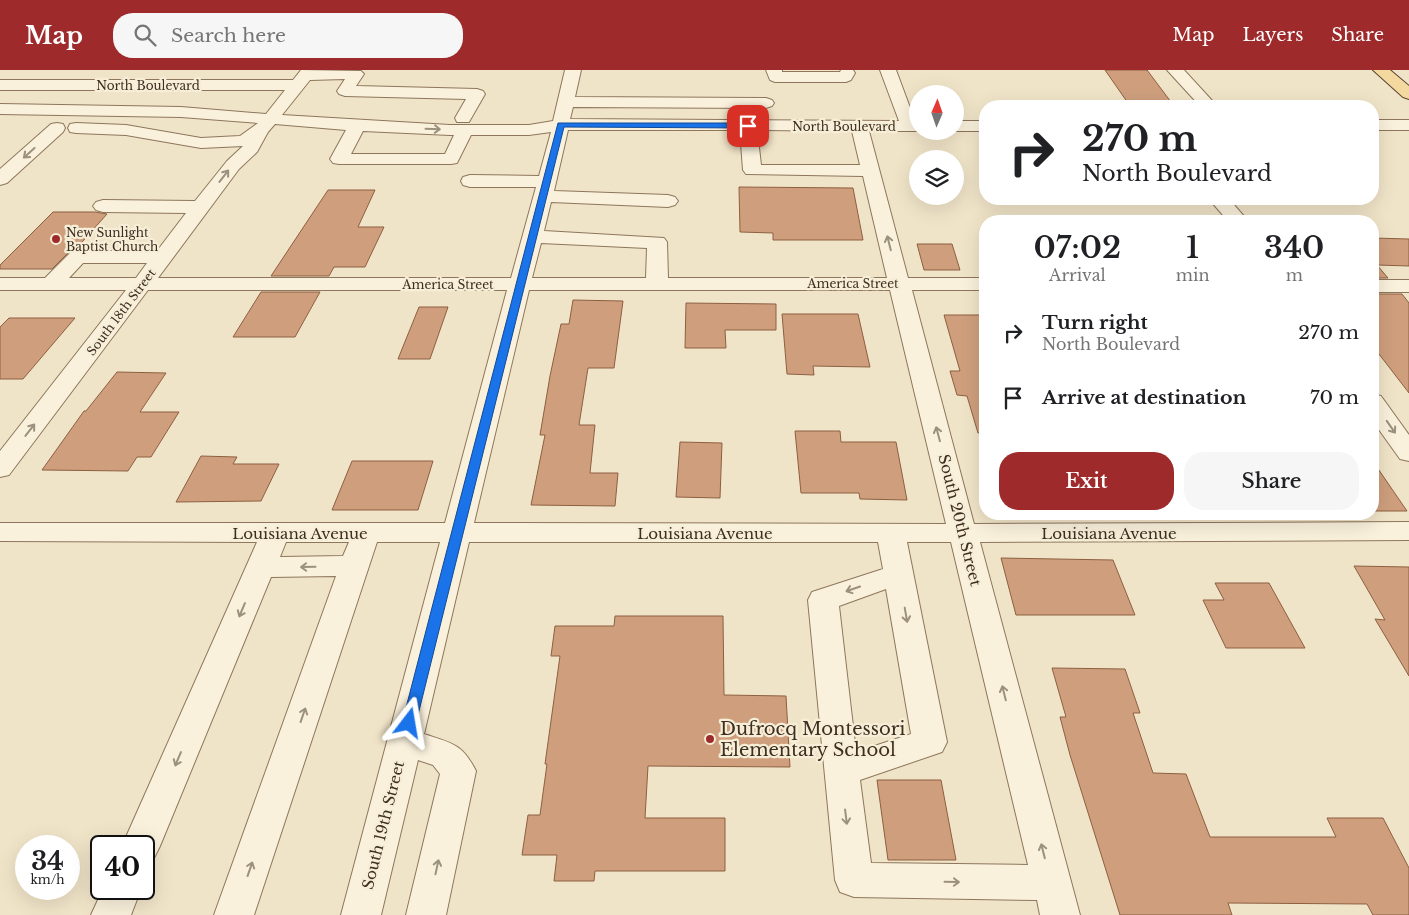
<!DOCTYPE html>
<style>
:root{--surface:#fff;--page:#f6f6f6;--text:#202124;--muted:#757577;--accent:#9e2a2b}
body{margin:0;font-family:"Libre Baskerville",serif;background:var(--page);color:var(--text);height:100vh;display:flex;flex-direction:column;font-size:19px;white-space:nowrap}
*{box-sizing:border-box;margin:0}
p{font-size:16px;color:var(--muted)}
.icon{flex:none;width:28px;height:28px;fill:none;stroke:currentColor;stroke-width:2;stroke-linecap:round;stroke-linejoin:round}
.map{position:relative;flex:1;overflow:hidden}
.side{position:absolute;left:979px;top:145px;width:400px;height:305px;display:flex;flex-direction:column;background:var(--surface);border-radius:20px;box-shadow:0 5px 20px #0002}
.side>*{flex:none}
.top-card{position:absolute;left:979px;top:30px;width:400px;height:105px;border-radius:20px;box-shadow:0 5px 20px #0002;background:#fff;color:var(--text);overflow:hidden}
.needle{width:32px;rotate:2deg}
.fabs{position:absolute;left:909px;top:15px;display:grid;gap:10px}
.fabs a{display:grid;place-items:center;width:55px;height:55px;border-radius:50%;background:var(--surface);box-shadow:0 5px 20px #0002;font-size:25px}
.speed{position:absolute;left:15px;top:765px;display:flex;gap:10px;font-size:25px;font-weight:700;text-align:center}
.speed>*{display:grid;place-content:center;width:65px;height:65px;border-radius:50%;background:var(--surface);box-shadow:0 5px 20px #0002;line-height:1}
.speed small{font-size:12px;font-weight:400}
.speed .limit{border:2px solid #111;border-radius:8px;background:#fff;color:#111}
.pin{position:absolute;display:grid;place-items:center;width:42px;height:42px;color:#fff;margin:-21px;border-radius:10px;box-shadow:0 2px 8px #0006}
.me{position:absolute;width:55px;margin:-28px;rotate:14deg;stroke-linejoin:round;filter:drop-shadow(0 0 4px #0008)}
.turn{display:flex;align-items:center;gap:18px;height:105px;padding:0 20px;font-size:22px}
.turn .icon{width:65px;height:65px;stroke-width:2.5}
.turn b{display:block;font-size:35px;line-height:42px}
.eta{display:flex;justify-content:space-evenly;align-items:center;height:85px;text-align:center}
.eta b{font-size:30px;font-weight:600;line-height:35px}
.button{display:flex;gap:10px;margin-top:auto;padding:10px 20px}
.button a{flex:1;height:58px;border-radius:20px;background:var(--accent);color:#fff;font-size:20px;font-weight:600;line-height:58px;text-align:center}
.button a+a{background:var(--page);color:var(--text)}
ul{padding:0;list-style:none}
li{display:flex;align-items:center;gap:15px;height:65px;padding:0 20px}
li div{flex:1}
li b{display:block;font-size:19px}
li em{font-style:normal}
header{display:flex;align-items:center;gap:30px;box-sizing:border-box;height:70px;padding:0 25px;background:var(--accent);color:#fff}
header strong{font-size:24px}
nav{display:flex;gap:28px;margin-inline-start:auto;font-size:18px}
.search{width:350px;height:45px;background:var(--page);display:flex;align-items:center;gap:12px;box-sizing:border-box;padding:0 18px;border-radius:20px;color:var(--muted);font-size:19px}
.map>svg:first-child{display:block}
.building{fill:#cf9f7d;stroke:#8d5f41}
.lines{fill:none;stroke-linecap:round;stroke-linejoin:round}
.minor-casing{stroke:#8d765c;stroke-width:2}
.major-casing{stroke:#5b4430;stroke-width:2}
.minor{fill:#faf1dc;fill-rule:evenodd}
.major{fill:#f3d9a0;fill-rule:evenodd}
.oneway{stroke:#9c907e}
.route{fill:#1a73e8;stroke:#114b97}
.poi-dot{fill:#9e2a2b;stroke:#f7eed8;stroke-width:2}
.labels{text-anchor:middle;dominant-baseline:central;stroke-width:4.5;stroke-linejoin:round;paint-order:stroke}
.far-street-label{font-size:12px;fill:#3d2e20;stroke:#f7eed8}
.far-poi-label{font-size:12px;fill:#3d2e20;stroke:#f7eed8;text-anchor:start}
.street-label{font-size:15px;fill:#3d2e20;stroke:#f7eed8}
.near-poi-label{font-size:18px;fill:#3d2e20;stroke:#f7eed8;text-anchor:start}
</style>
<header>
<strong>Map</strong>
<div class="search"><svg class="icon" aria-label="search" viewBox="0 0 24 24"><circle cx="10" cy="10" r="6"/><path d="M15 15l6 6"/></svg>Search here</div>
<nav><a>Map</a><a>Layers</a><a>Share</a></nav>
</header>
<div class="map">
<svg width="1409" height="845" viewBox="0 0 1409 845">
<rect width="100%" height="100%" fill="#f0e4c8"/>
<g class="building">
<polygon points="1105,0 1147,0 1174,36 1130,36"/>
<polygon points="739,117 853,118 863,170 773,170 773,163 740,162"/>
<polygon points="328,120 375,120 358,157 384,157 365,197 334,197 329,206 271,206"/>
<polygon points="53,142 95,142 107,144 75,180 69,182 52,199 0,199 0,195"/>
<polygon points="1372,168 1409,169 1409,196 1377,195 1388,208 1372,208"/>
<polygon points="917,174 952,174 960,200 924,200"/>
<polygon points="261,222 320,222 295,267 233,267"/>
<polygon points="1372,224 1402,224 1409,233 1409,323 1372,275"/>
<polygon points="573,230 623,231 614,298 588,298 579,355 595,355 590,403 618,403 615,436 531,435 545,365 540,365 550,306 561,254 569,254"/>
<polygon points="686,233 776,234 776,260 725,260 726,278 685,278"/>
<polygon points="419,237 448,237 430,289 398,289"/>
<polygon points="782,244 858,244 870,297 813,296 814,305 787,304"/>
<polygon points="944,245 985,245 985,362 978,363 967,326 957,325 950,301 960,301"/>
<polygon points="9,248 75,248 23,309 0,309 0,257"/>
<polygon points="117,302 166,303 140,342 179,342 151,387 137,387 128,401 42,400 84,341 86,341"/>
<polygon points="795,361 840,361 841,372 896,372 907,430 860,429 859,423 801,423"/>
<polygon points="680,372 722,373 720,428 676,427"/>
<polygon points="201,386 237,387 233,394 279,394 261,431 176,432"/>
<polygon points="1372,390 1407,441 1372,441"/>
<polygon points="352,391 433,391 418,440 332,440"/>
<polygon points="1001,488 1113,490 1135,545 1016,545"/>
<polygon points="1354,496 1409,497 1409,606 1375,549 1385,550"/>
<polygon points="1215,513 1269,513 1305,578 1226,578 1203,530 1224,530"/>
<polygon points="615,546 723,546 724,625 786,626 790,697 648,696 645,748 725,748 725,801 595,801 594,811 554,811 557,785 522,785 528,745 540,745 547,694 545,694 560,586 551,586 555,556 614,556"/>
<polygon points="1052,598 1125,599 1140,643 1133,643 1153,703 1186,704 1210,767 1336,767 1327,748 1383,748 1409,798 1409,845 1373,845 1367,834 1228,833 1232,845 1120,845 1070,685 1060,647 1066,647"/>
<polygon points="877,710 941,710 956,790 888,790"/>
</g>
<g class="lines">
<g class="minor-casing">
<g id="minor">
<path d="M 301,0 L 361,1 L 364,4 L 356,16 L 477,19 L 483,21 L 485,24 L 469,52 L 457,52 L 455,48 L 466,29 L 345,26 L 339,24 L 337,21 L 345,9 L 310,10 L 282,45 L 450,55 L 529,55 L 553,51 L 565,0 L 581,0 L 575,27 L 766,28 L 772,30 L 774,33 L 772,36 L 766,38 L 573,37 L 570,49 L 899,51 L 880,0 L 896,0 L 915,51 L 918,51 L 918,61 L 869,61 L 908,208 L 985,208 L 985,220 L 912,220 L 974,454 L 1409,452 L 1409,470 L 980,472 L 1080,845 L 1040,845 L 1037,830 L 854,827 L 840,822 L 835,810 L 808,530 L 812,522 L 883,499 L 878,472 L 469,472 L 424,664 C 451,673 462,673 476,701 L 446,845 L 406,845 L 440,704 L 433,695 L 418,690 L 381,845 L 341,845 L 440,472 L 377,472 L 254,845 L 214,845 L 336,506 L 271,507 L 160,776 L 154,788 L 144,791 L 144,776 L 122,776 L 257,472 L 0,471 L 0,453 L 445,453 L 507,220 L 148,220 L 9,405 L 0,407 L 0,381 L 126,220 L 0,220 L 0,208 L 45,208 L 70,183 L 77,181 L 157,181 L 186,143 L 103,142 L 96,140 L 93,136 L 96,132 L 103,130 L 195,131 L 227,91 L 243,76 L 201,78 L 126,65 L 76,63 L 70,62 L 68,58 L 70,54 L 76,53 L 126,55 L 201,68 L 240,66 L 258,53 L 181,47 L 0,44 L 0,34 L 181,37 L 266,44 L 285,20 L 0,20 L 0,10 L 293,10 ZM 275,54 L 346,60 L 330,89 L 333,93 L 339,94 L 451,94 L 457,93 L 471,65 L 529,65 L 551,62 L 539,106 L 470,105 L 463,107 L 461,111 L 463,115 L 470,117 L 536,117 L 511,208 L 158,208 L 239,99 L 257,82 L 268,62 ZM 568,60 L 740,60 L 743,100 L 746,104 L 863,106 L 887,208 L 668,208 L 667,172 L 664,168 L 544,161 L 551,132 L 668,137 L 675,135 L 678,131 L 675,127 L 668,125 L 554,121 ZM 757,60 L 852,61 L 860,95 L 761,95 ZM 363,61 L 450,65 L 454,65 L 445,84 L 351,84 ZM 541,173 L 647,178 L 646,208 L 532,208 ZM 83,193 L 147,193 L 136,208 L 69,208 ZM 529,220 L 890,220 L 946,454 L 474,453 ZM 286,472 L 349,472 L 343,486 L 280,487 ZM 907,472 L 951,472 L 1028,795 L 871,793 L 860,710 L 942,682 L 947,672 ZM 886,519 L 911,664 L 856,682 L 839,536 Z"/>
<polygon points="766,0 782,0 782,2 840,2 841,0 853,0 855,3 851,10 846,12 775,12 770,10"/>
<polygon points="1167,0 1184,0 1217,36 1200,36"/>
<rect x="1372" y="50" width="37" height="10"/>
<rect x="955" y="51" width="30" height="10"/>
<polygon points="57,53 63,54 65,58 63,62 7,113 0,115 0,99 51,54"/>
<polygon points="1209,129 1229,129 1248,151 1228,151"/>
<rect x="1372" y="210" width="37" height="12"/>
<polygon points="1372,324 1381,326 1409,365 1409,391 1400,389 1372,350"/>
<polygon points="103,819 141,819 131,845 91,845"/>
</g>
</g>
<g class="major-casing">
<polygon id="major" points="1373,0 1390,0 1409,16 1409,29 1403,27"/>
</g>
<use href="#minor" class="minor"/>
<use href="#major" class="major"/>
</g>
<defs><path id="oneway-shaft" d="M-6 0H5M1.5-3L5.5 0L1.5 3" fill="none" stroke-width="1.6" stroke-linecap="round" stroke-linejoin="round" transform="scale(1.25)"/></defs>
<g class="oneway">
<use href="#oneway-shaft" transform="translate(433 59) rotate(2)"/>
<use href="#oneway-shaft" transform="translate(29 83) rotate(138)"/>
<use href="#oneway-shaft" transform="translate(224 106) rotate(-52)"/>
<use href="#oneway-shaft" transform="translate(889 173) rotate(-104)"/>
<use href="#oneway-shaft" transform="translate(1391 357) rotate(55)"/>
<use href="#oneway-shaft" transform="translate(30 360) rotate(-52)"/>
<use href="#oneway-shaft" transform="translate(938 364) rotate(-105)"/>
<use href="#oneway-shaft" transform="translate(308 497) rotate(179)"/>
<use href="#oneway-shaft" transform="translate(853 519) rotate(161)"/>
<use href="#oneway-shaft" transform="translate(242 540) rotate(113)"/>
<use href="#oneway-shaft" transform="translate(906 545) rotate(80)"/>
<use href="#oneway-shaft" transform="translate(1004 623) rotate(-104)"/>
<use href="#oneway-shaft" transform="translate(303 645) rotate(-71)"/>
<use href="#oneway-shaft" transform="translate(178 689) rotate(113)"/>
<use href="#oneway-shaft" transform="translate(846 747) rotate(83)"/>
<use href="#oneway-shaft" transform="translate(1043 781) rotate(-104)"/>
<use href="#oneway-shaft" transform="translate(437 797) rotate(-78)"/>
<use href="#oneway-shaft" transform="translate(250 799) rotate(-71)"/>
<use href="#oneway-shaft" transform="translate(952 812) rotate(1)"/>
</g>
<polygon class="route" points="558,53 748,53 751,56 748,58 564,57 416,653 414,657 409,659 404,657 402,653"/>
<g class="poi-dot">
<circle cx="56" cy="169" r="5"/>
<circle cx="710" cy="669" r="5"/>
</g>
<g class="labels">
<g class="far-street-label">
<text x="148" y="15">North Boulevard</text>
<text x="844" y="56">North Boulevard</text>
<text x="853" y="213">America Street</text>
<text x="448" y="214">America Street</text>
<text transform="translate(121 242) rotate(-53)">South 18th Street</text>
</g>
<g class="far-poi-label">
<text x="66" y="162">New Sunlight<tspan x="66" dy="14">Baptist Church</tspan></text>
</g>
<g class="street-label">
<text transform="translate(960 450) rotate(76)">South 20th Street</text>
<text x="300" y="463">Louisiana Avenue</text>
<text x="705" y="463">Louisiana Avenue</text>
<text x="1109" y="463">Louisiana Avenue</text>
<text transform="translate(383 755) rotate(-76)">South 19th Street</text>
</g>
<g class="near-poi-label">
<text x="720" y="659">Dufrocq Montessori<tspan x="720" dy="21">Elementary School</tspan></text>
</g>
</g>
</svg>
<div class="fabs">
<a><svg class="needle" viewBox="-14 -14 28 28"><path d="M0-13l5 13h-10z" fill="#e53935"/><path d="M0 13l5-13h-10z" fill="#757577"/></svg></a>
<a><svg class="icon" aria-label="layers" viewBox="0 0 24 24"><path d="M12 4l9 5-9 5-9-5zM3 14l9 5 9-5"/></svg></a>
</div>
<div class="speed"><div>34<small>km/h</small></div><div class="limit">40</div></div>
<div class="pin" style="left:748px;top:56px;background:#d93025"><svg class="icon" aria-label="arrive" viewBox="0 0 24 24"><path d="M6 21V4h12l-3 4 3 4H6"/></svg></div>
<svg class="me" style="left:409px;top:653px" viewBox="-20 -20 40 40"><path d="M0-17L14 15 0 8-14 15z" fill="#1a73e8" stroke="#fff" stroke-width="4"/></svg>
<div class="top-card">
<div class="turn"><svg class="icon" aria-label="right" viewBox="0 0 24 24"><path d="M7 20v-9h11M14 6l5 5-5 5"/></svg><div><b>270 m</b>North Boulevard</div></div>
</div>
<section class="side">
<div class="eta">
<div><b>07:02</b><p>Arrival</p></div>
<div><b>1</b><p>min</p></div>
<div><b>340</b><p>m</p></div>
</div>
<ul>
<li><svg class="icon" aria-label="right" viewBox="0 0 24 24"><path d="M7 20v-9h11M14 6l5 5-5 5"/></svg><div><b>Turn right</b><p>North Boulevard</p></div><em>270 m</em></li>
<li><svg class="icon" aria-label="arrive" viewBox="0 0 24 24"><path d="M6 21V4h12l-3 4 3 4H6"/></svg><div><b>Arrive at destination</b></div><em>70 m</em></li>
</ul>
<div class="button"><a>Exit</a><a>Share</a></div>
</section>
</div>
